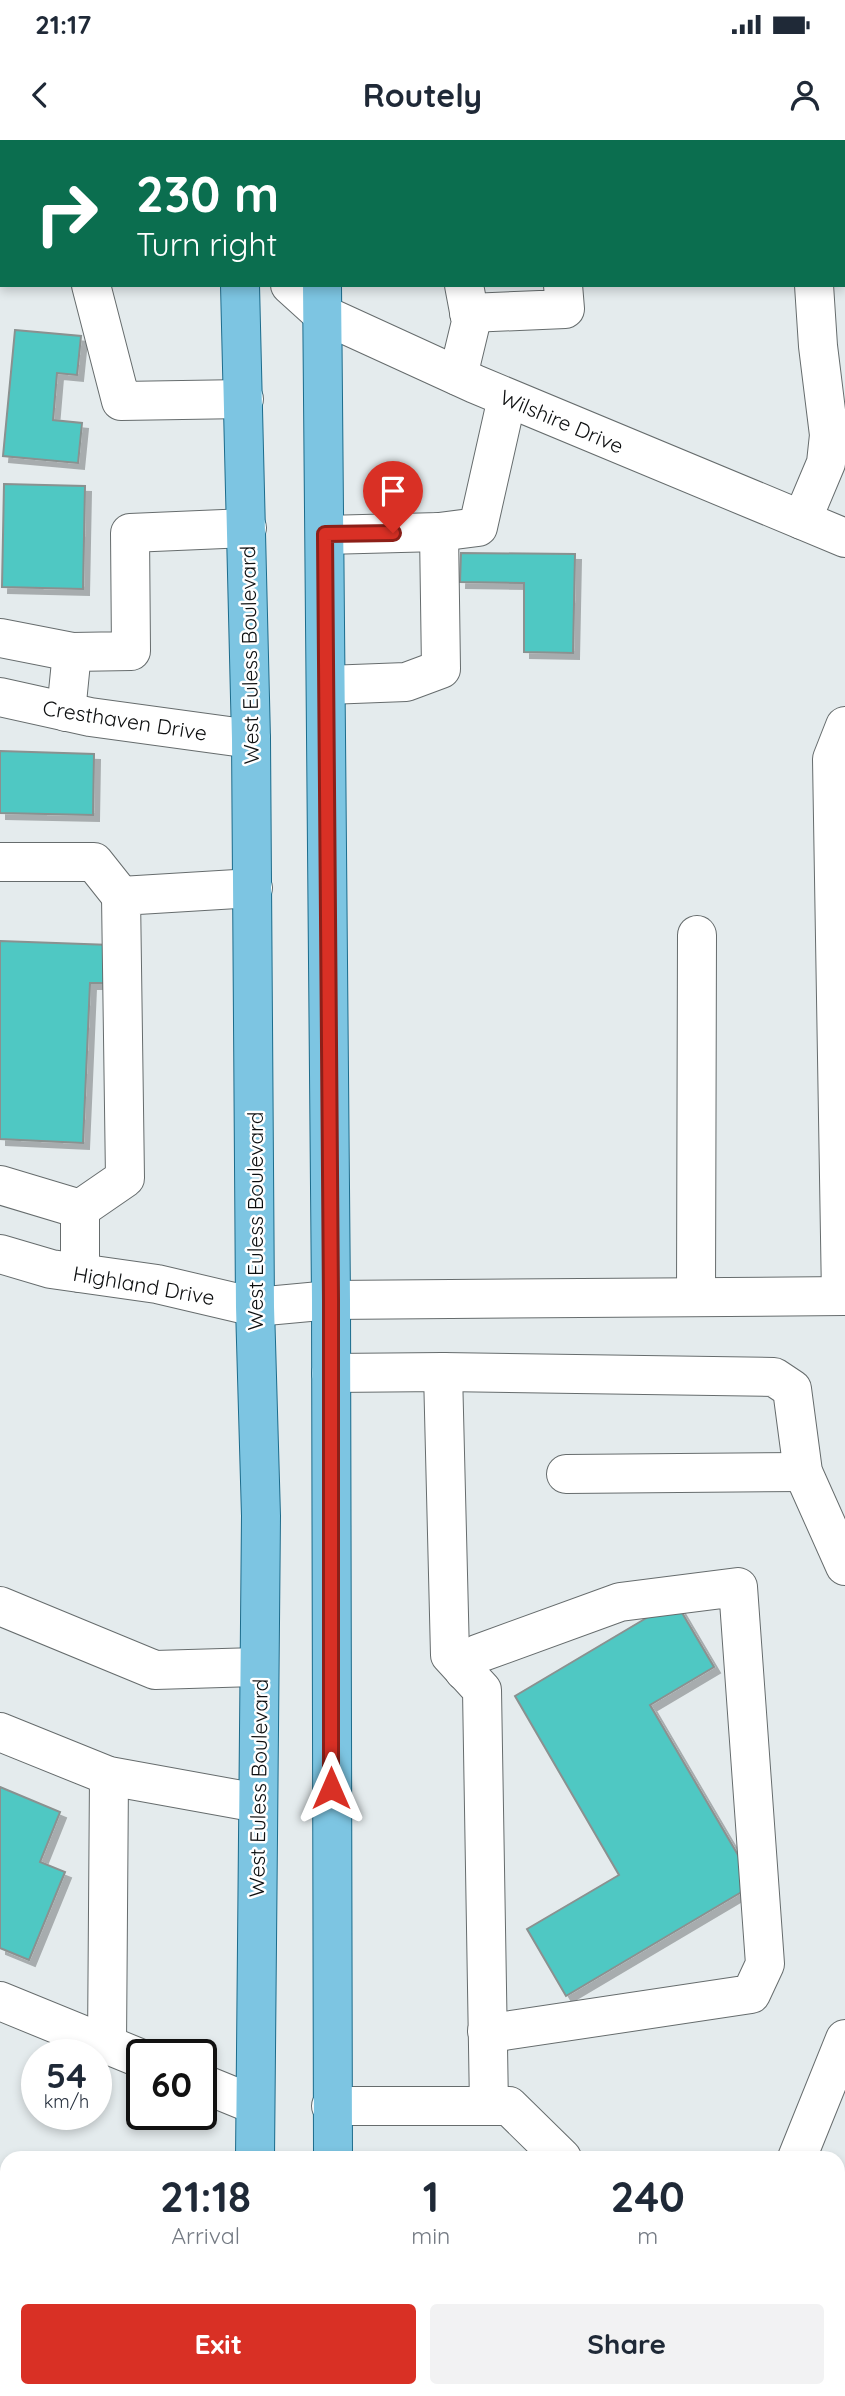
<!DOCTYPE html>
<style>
:root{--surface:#fff;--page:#f2f2f3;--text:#1f2937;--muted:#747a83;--accent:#d93025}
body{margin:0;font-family:Quicksand,sans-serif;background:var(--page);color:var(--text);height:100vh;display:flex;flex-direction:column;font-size:26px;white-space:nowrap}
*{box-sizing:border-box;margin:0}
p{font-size:23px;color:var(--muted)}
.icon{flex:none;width:38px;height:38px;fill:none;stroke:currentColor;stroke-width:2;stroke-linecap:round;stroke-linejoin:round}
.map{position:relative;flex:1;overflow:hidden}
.sheet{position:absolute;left:0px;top:2011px;width:845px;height:247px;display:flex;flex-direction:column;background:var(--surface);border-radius:21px 21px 0 0;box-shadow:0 4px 10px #0003}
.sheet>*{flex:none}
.banner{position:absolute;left:0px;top:0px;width:845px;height:147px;box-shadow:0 4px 10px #0003;background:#0b6e4f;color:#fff;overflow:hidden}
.speed{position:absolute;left:21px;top:1899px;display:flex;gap:14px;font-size:35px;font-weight:700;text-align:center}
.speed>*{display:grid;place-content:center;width:91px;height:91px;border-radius:50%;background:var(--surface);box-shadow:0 4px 10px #0003;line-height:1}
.speed small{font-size:18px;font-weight:400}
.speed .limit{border:4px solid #111;border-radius:10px;background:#fff;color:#111}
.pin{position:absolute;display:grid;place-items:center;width:60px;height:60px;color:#fff;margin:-72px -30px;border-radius:50% 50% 50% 0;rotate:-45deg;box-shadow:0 0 7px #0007}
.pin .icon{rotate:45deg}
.me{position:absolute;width:77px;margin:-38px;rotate:0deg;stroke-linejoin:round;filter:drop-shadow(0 0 5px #0008)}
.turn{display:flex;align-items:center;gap:24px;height:147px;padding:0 21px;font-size:32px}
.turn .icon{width:91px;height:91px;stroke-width:2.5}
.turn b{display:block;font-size:49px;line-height:60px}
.eta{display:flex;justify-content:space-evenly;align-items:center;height:119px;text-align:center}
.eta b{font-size:42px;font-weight:700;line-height:49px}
.button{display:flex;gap:14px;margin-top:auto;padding:14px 21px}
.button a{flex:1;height:80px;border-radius:7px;background:var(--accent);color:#fff;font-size:28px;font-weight:700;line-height:80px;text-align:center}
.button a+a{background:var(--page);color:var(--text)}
.status{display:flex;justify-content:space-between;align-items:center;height:49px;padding:0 35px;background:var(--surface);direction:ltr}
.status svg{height:19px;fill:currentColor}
header{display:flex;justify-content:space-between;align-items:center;height:91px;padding:0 21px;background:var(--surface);font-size:32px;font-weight:700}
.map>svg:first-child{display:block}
.building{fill:#4fc8c3;stroke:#8a9190;stroke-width:2;filter:url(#shadow)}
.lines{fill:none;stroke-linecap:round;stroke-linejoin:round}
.minor-casing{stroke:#666c6d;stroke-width:40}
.major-casing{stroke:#1d6c8c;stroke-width:40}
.minor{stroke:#fff;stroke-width:38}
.major{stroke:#7dc5e2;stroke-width:38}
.route-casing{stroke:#8d1f18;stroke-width:18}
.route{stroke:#d93025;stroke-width:12}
.labels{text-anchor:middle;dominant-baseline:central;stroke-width:5;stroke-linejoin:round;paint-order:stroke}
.street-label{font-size:21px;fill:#0c0e0f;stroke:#fff}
</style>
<div class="status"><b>21:17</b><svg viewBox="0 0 49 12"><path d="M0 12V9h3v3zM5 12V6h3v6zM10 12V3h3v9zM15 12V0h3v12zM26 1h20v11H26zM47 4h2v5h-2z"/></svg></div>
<header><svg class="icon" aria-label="back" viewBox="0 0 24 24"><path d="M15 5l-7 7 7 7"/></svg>Routely<svg class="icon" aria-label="person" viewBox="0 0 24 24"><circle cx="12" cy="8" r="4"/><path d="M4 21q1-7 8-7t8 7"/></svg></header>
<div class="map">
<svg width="845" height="2256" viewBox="0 0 845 2256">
<defs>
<filter id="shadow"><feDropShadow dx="6" dy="6" stdDeviation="0" flood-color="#0004"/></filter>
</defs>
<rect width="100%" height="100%" fill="#e4ebed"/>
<g class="building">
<polygon points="514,0 613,0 514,2"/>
<polygon points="15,190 81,196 77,235 57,233 53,280 82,283 78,323 3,316"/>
<polygon points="4,344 85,346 83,449 2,447"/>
<polygon points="461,413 575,414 573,513 524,512 524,443 460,442"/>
<polygon points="0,611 94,614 93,675 0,673"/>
<polygon points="0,801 111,805 109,843 90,843 83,1003 0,999"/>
<polygon points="675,1461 714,1527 650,1565 755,1744 566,1856 527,1789 619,1735 515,1556"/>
<polygon points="0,1647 60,1672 40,1722 65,1732 29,1820 0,1808"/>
</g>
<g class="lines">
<g class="minor-casing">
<g id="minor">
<polyline points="489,0 489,2"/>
<polyline points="805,0 805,2"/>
<polyline points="423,2 423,0"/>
<polyline points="0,5 2,6"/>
<polyline points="91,145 121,261 244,259"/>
<polyline points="290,145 322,174 475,244 845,398"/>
<polyline points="469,173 565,169 563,145"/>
<polyline points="458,236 471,182 464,145"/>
<polyline points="802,380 826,323 829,295 818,206 814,145"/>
<polyline points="325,395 439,392 478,387 507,258"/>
<polyline points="0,498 72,512"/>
<polyline points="327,545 406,542 441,529 439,392"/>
<polyline points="0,557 90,577 251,599"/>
<polyline points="66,572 72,512 131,511 130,393 247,388"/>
<polyline points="0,722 94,722 121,756"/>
<polyline points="0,1045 80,1069"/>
<polyline points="0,1114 51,1129 157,1144 255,1167 331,1160 845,1156"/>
<polyline points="80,1133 80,1069 125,1038 121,756 253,748"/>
<polyline points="841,1156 832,619 845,586"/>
<polyline points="696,1157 697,795"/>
<polyline points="443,1232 450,1515 482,1550 489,1966"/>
<polyline points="331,1233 443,1232 774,1237 792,1249 803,1332 845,1426"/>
<polyline points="566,1334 803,1332"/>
<polyline points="0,1466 155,1530 259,1527"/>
<polyline points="464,1531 477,1514 620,1462 738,1447 765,1824 751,1854 504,1891 487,1891"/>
<polyline points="0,1592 109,1636 258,1663"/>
<polyline points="0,1861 142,1919"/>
<polyline points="107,1905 109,1636"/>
<polyline points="201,1943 255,1965"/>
<polyline points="331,1966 509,1966 562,2018"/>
<polyline points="797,2018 845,1899"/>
<polyline points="838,2109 845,2112"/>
<polyline points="838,2212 845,2215"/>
<polyline points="586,2250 600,2256"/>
</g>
</g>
<g class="major-casing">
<g id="major">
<polyline points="237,0 237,2"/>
<polyline points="320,0 320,2"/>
<polyline points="240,145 251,599 255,1167 261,1376 255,2018"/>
<polyline points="322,145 331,1160 333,2018"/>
<polyline points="338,2250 338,2256"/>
<polyline points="255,2256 255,2250"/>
</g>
</g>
<use href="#minor" class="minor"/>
<use href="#major" class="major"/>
</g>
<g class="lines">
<g class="route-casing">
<polyline id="route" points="331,1648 331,1160 325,394 393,393"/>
</g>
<use href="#route" class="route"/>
</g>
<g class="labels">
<g class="street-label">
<text transform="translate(562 281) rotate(23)">Wilshire Drive</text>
<text transform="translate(249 515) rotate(-91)">West Euless Boulevard</text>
<text transform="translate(125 580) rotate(9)">Cresthaven Drive</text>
<text transform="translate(255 1081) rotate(-90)">West Euless Boulevard</text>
<text transform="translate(144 1145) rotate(10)">Highland Drive</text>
<text transform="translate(258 1648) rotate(-89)">West Euless Boulevard</text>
</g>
</g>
</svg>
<div class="speed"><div>54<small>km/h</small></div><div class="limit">60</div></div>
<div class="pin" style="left:393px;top:393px;background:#d93025"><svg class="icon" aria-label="arrive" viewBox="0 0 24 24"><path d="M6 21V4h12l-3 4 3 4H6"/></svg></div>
<svg class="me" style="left:331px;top:1648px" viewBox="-20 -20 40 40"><path d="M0-17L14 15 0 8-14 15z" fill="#d93025" stroke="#fff" stroke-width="4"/></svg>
<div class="banner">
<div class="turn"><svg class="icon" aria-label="right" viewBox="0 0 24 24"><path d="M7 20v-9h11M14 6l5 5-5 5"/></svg><div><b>230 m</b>Turn right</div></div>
</div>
<section class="sheet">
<div class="eta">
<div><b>21:18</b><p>Arrival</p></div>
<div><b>1</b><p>min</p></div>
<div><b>240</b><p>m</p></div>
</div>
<div class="button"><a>Exit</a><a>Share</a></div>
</section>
</div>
